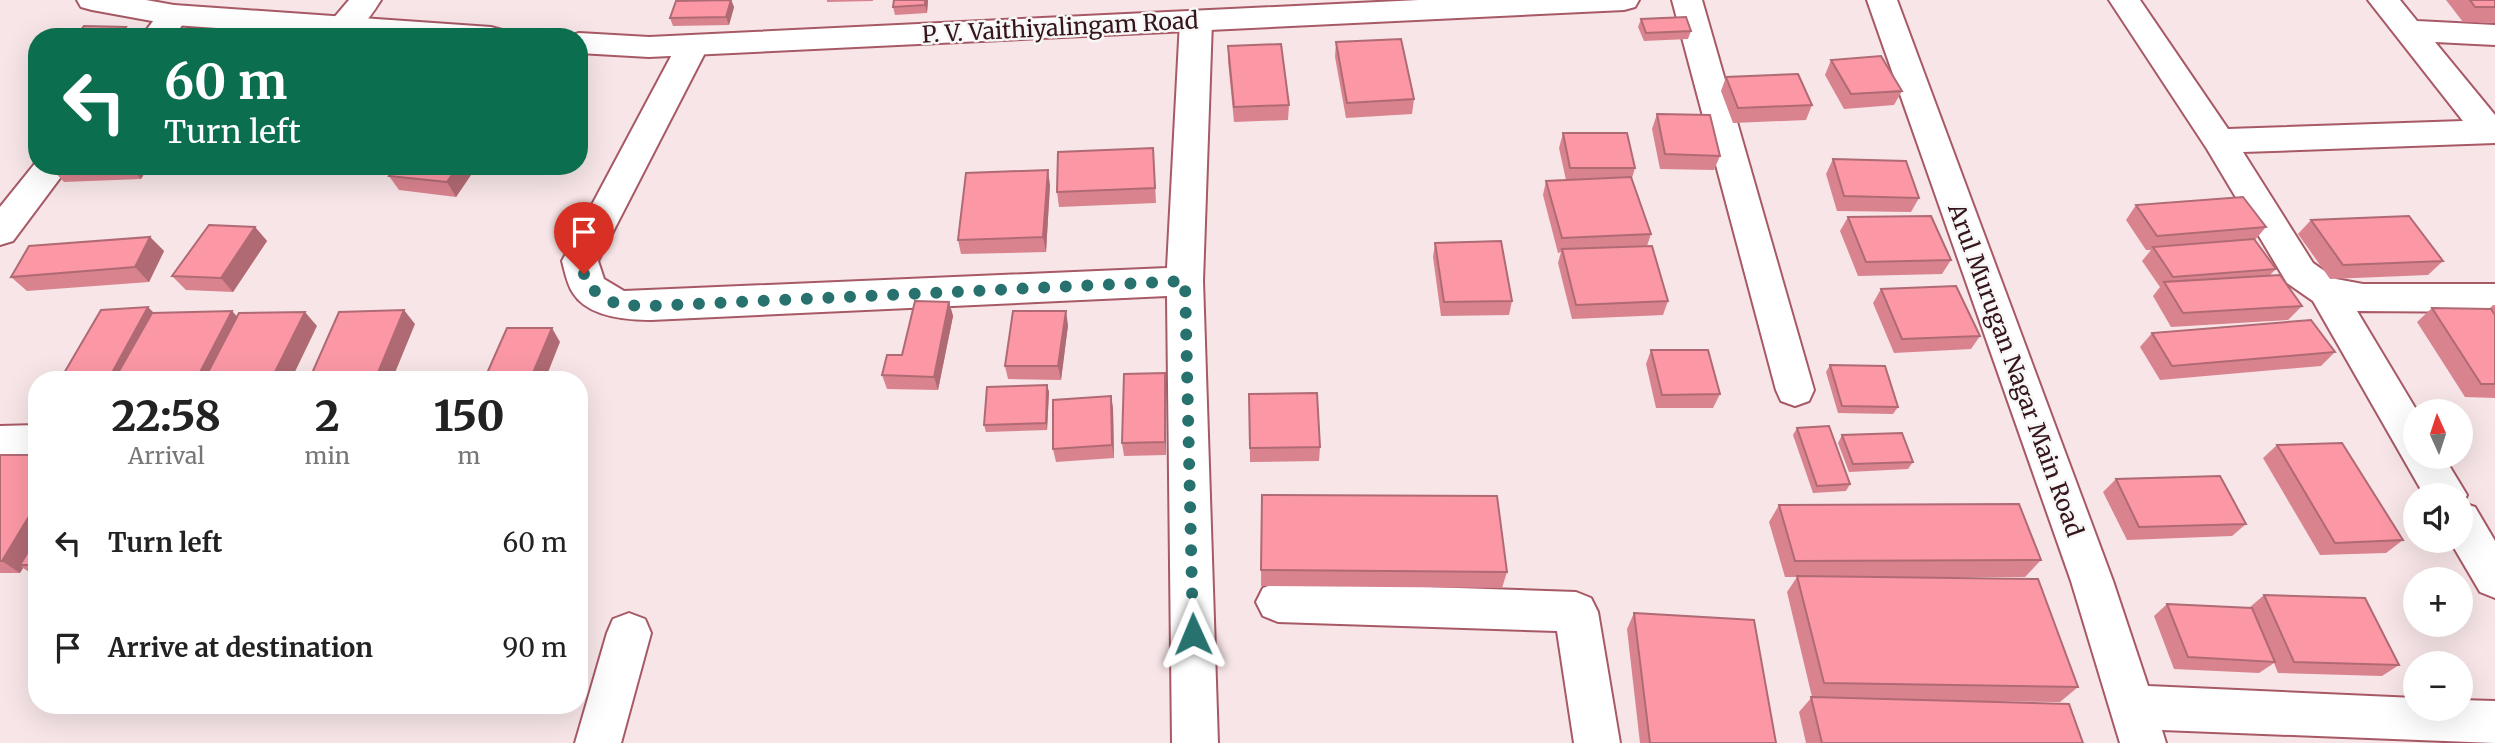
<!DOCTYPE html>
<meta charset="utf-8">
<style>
:root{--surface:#fff;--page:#f2f2f2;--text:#222;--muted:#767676}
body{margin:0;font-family:Merriweather,serif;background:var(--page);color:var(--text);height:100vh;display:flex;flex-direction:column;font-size:26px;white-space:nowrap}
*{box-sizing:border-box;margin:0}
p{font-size:23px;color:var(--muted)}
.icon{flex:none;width:38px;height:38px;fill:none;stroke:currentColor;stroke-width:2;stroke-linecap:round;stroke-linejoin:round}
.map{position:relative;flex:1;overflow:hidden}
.sheet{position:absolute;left:28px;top:371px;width:560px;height:343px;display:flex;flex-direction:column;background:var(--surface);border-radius:28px;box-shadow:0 7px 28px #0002}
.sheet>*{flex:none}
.banner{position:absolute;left:28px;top:28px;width:560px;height:147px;border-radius:28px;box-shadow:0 7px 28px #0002;background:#0b6e4f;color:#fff;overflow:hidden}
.needle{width:46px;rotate:357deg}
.controls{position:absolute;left:2403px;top:399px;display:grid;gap:14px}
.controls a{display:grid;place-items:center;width:70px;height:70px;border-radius:50%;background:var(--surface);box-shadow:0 7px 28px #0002;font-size:35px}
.pin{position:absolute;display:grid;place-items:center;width:60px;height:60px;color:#fff;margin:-72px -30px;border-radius:50% 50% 50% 0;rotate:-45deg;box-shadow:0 0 7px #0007}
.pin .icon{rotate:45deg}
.me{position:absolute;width:77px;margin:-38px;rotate:359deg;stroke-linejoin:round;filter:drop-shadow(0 0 5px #0008)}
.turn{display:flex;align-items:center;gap:24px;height:147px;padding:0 21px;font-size:32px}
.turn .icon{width:91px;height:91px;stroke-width:2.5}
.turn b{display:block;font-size:49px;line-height:60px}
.eta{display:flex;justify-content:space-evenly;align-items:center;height:119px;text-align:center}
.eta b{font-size:42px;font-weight:800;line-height:49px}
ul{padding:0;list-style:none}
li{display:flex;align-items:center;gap:21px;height:105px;padding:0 21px}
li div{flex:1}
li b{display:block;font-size:26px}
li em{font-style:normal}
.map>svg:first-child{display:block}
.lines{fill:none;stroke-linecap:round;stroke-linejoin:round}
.street-casing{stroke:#a75965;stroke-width:4}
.secondary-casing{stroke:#a75965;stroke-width:4}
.street{fill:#fff;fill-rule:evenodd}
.secondary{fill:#fff;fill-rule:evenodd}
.wall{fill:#d9838f}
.shaded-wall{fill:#b06a74}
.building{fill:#fc98a6;stroke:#b06a74;stroke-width:2}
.route{stroke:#27716e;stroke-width:12;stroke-dasharray:0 21.6}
.labels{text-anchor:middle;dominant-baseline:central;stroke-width:5;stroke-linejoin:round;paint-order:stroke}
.street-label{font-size:23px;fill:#35151a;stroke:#f7f7f7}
</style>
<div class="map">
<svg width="2495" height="743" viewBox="0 0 2495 743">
<rect width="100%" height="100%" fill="#f7e5e7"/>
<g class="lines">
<g class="street-casing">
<g id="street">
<path d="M 349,0 L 381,0 C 369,19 355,41 331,34 L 326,27 Z"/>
<polygon points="1672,0 1702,0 1814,390 1809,401 1795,406 1781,401 1776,390"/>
<polygon points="1867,0 1897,0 2113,581 2148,686 2415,698 2415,709 2460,709 2460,700 2495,701 2495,743 2162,730 2166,743 2120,743 2071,581"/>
<polygon points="2109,0 2140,0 2228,129 2463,121 2368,0 2400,0 2417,21 2495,25 2495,45 2435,42 2495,115 2495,143 2243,152 2313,263 2336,279 2363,284 2495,284 2495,312 2357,311 2417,411 2415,411 2415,457 2444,457 2467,495 2463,503 2475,507 2495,541 2495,598 2480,592 2450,541 2460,541 2460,495 2424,495 2313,301 2287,283 2207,149"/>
<polygon points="174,5 185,8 189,15 174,37 141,37 163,8"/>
<path d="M 1196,11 L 1207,14 L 1212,21 L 1203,281 L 1218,743 L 1172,743 L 1167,296 L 651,320 C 626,320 588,317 573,293 C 567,284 565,272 562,261 L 677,45 L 682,38 L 693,35 L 704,38 L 709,45 L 598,261 L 604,279 L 624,291 L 1167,268 L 1180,21 L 1185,14 Z"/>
<polygon points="37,161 37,166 69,166 13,241 0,245 0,207"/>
<polygon points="37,425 37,459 0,460 0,426"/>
<polygon points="1278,582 1576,592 1591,598 1598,612 1620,743 1574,743 1557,631 1278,622 1263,616 1256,602 1263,588"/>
<polygon points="629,613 645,619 651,633 621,743 575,743 607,633 613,619"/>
</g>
</g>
<g class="secondary-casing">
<g id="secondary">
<polygon points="77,0 146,0 174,5 491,27 502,30 507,37 342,37 174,25 92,10 81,7"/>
<polygon points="1419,0 1639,0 1635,7 1624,10 649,57 579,53 579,37 567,37 579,33 649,37"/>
</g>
</g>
<use href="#street" class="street"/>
<use href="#secondary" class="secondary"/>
</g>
<g class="wall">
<polygon points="731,0 734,7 729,25 673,26 670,18"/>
<polygon points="827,0 873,0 873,1 827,2"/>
<polygon points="894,0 928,0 927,13 895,15 893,7"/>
<polygon points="2446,0 2495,0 2495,23 2463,22"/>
<polygon points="1641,19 1691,31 1688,39 1644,41 1638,27"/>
<polygon points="1336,42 1414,99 1412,114 1346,118 1335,57"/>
<polygon points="1228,46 1289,105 1288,120 1234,122 1228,61"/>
<polygon points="1831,60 1902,91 1894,105 1844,109 1825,75"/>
<polygon points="1726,77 1812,105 1806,120 1733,123 1721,91"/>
<polygon points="1657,114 1720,156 1714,170 1660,169 1652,129"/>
<polygon points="1563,133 1635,168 1632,178 1651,234 1647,246 1668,301 1663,315 1572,319 1558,263 1561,252 1558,253 1543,195 1546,181 1566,180 1559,148"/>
<polygon points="1833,159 1919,198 1911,212 1837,211 1826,174"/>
<polygon points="1154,163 1156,203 1059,207 1057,192"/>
<polygon points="51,166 149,166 141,179 64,182 50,167"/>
<polygon points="396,166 477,166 456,197 399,190 389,176"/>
<polygon points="1050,185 1046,252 961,254 958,240"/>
<polygon points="2136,205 2266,227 2255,240 2276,269 2269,276 2302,306 2288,320 2171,327 2153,296 2160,287 2142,261 2151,250 2146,250 2126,220"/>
<polygon points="1848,217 1951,260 1942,274 1858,276 1840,231"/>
<polygon points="2311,220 2443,261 2428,275 2330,279 2298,234"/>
<polygon points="255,227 267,241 233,292 186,290 172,276"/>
<polygon points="150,237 164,251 149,282 27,291 11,277"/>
<polygon points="1435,243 1512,301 1509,315 1441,316 1433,257"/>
<polygon points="1881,289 1980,336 1971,349 1894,353 1873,303"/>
<polygon points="949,302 953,316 938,390 887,389 882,375 902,355"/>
<polygon points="2493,305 2495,305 2495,398 2465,397 2417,322 2432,308 2489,309"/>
<polygon points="1068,325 1061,380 1008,379 1005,366"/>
<polygon points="2152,333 2335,352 2321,366 2160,380 2140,347"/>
<polygon points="1651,350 1720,394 1713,408 1656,408 1646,364"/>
<polygon points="1830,365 1898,407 1893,414 1838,413 1826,372"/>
<polygon points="1047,385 1049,392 1047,430 986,432 984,425"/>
<polygon points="1166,387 1166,455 1124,456 1122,443"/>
<polygon points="1249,394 1320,447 1319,461 1250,462"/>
<polygon points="1111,396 1113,409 1114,458 1056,462 1053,449"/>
<polygon points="1797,428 1850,484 1846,491 1813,493 1793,435"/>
<polygon points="1842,435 1913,462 1908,469 1849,472 1838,443"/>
<polygon points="2277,445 2403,540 2386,553 2320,555 2263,458"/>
<polygon points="0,455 37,455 37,577 23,568 20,573 0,573"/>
<polygon points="2116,479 2246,524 2232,536 2127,540 2103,492"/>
<polygon points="1262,495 1507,572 1502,588 1261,586"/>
<polygon points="1779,505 2041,560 2025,577 1881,577 2078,687 2060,702 1903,700 2083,743 1806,743 1799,712 1812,697 1787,592 1797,577 1785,577 1769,522"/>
<polygon points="2264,595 2399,665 2382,676 2278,673 2274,663 2259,673 2174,669 2154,616 2167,604 2249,608"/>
<polygon points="1634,613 1776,743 1640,743 1627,629"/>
</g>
<g class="shaded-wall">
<polygon points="731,0 734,7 729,25 726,17"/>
<polygon points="925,0 928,0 927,13 925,5"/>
<polygon points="126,27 133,35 132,37 119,37"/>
<polygon points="129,166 149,166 141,179"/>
<polygon points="458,166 477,166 456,197 447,182"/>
<polygon points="1048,170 1050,185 1046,252 1043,237"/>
<polygon points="255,227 267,241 233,292 221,278"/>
<polygon points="150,237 164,251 149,282 135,267"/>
<polygon points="949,302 953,316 938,390 934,377"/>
<polygon points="148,307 162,321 130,380 108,380"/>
<polygon points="404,310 415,324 392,380 375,380"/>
<polygon points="232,311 245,325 217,380 196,380"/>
<polygon points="1066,311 1068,325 1061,380 1058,366"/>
<polygon points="305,312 317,326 291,380 271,380"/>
<polygon points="552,328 560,342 545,380 530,380"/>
<polygon points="1165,373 1166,387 1166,455 1165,442"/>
<polygon points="1047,385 1049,392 1047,430 1046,423"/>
<polygon points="1111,396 1113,409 1114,458 1112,445"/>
<polygon points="37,503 37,545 20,565 23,568 20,573 2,561"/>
</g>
<g class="building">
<polygon points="731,0 726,17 670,18 676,1"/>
<polygon points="894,0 925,0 925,5 893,7"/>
<polygon points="2470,0 2495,0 2495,7 2475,7"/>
<polygon points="1686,17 1691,31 1646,33 1641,19"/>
<polygon points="84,26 126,27 119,37 75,37"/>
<polygon points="1401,39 1414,99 1347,103 1336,42"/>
<polygon points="1281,44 1289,105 1234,107 1228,46"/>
<polygon points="1881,56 1902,91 1851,94 1831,60"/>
<polygon points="1798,74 1812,105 1738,108 1726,77"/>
<polygon points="1657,114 1710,115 1720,156 1665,154"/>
<polygon points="1563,133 1627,133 1635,168 1570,168"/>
<polygon points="1153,148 1155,188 1057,192 1058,152"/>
<polygon points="1833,159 1906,161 1919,198 1844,196"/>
<polygon points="51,166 80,166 50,167"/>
<polygon points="396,166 458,166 447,182 389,176"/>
<polygon points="1048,170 1043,237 958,240 966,173"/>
<polygon points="1631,177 1651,234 1562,238 1546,181"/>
<polygon points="2243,197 2266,227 2157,236 2136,205"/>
<polygon points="1931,216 1951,260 1866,262 1848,217"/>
<polygon points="2409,216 2443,261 2343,265 2311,220"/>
<polygon points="209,225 255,227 221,278 172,276"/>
<polygon points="150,237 135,267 11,277 29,246"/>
<polygon points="2254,239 2276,269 2173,277 2153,247"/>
<polygon points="1501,241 1512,301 1444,302 1435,243"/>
<polygon points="1652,246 1668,301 1576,305 1562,249"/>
<polygon points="2280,275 2302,306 2183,313 2164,282"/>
<polygon points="1956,286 1980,336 1902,339 1881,289"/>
<polygon points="915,301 949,302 934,377 882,375 887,355 902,355"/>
<polygon points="148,307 108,380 60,380 101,310"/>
<polygon points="2432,308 2491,309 2495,315 2495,384 2481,384"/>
<polygon points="404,310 375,380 309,380 339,312"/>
<polygon points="232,311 196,380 114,380 152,313"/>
<polygon points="1013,311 1066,311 1058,366 1005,366"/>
<polygon points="305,312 271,380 204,380 239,313"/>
<polygon points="2311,320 2335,352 2172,366 2152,333"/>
<polygon points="507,328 552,328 530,380 484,380"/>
<polygon points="1651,350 1708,350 1720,394 1662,395"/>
<polygon points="1830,365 1885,366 1898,407 1842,406"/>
<polygon points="1165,373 1165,442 1122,443 1124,374"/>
<polygon points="1047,385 1046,423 984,425 987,387"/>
<polygon points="1317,393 1320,447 1250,448 1249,394"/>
<polygon points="1111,396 1112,445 1053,449 1053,400"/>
<polygon points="1829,426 1850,484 1817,486 1797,428"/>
<polygon points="1902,433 1913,462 1853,464 1842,435"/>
<polygon points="2342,443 2403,540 2335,543 2277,445"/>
<polygon points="0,455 37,455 37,503 2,561 0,561"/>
<polygon points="2220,476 2246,524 2139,527 2116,479"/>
<polygon points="1262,495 1497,496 1507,572 1261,570"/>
<polygon points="2019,504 2041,560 1795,561 1779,505"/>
<polygon points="37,537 37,565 20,565"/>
<polygon points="1797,576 2038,579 2078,687 1824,683"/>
<polygon points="2264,595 2365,598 2399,665 2294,662"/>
<polygon points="2167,604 2252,608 2275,662 2188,657"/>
<polygon points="1634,613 1754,620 1776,743 1650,743"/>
<polygon points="1811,697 2069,704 2083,743 1822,743"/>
</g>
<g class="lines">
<polyline class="route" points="584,274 588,287 618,305 652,306 1185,281 1193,634"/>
</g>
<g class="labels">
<g class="street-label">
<text transform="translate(1060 27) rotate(-3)">P. V. Vaithiyalingam Road</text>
<text transform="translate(2016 370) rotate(70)">Arul Murugan Nagar Main Road</text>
</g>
</g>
</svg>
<div class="controls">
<a><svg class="needle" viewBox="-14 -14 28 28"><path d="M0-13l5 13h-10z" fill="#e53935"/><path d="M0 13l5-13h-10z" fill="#767676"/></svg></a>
<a><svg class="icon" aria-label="sound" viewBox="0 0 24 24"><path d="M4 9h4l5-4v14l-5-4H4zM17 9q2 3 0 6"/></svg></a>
<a>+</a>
<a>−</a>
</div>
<div class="pin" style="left:584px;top:274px;background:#d93025"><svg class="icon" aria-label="arrive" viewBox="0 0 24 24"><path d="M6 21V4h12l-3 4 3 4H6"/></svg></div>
<svg class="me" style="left:1193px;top:634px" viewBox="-20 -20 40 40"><path d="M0-17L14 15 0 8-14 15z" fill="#27716e" stroke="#fff" stroke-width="4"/></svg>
<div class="banner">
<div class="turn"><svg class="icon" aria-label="left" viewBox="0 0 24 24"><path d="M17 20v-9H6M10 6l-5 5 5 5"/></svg><div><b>60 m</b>Turn left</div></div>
</div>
<section class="sheet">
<div class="eta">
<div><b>22:58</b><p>Arrival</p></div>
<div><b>2</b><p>min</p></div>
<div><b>150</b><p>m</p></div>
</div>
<ul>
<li><svg class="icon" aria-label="left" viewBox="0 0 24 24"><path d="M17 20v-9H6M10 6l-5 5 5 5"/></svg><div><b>Turn left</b></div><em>60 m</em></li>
<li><svg class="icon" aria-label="arrive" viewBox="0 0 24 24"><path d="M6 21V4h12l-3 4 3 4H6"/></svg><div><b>Arrive at destination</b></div><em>90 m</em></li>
</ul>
</section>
</div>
